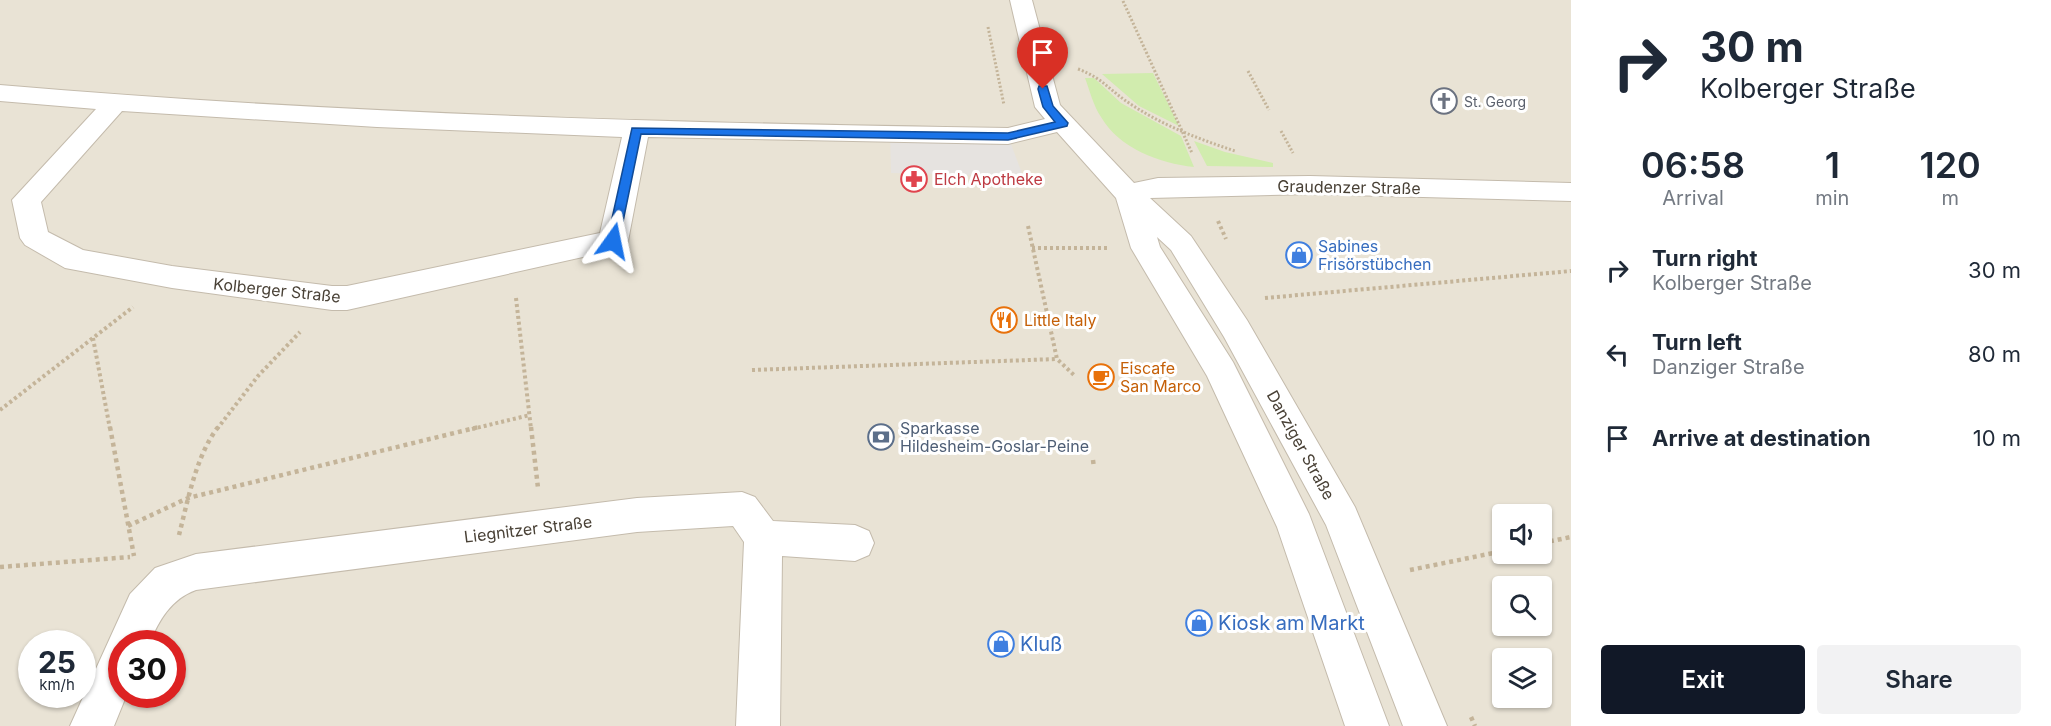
<!DOCTYPE html>
<meta charset="utf-8">
<style>
:root{--surface:#fff;--page:#f2f2f3;--text:#1f2937;--muted:#747a83;--accent:#111827}
body{margin:0;font-family:Inter,sans-serif;background:var(--page);color:var(--text);height:100vh;display:flex;flex-direction:column;font-size:22px;white-space:nowrap}
*{box-sizing:border-box;margin:0}
p{font-size:20px;color:var(--muted)}
.icon{flex:none;width:33px;height:33px;fill:none;stroke:currentColor;stroke-width:2;stroke-linecap:round;stroke-linejoin:round}
.map{position:relative;flex:1;overflow:hidden}
.sheet{display:flex;flex-direction:column;background:var(--surface);width:480px}
.sheet>*{flex:none}
.banner{background:#fff;color:var(--text);overflow:hidden}
.controls{position:absolute;left:1492px;top:504px;display:grid;gap:12px}
.controls a{display:grid;place-items:center;width:60px;height:60px;border-radius:6px;background:var(--surface);box-shadow:0 2px 4px #0004;font-size:30px}
.speed{position:absolute;left:18px;top:630px;display:flex;gap:12px;font-size:30px;font-weight:700;text-align:center}
.speed>*{display:grid;place-content:center;width:78px;height:78px;border-radius:50%;background:var(--surface);box-shadow:0 2px 4px #0004;line-height:1}
.speed small{font-size:15px;font-weight:400}
.speed .limit{border:9px solid #d22;background:#fff;color:#111}
.pin{position:absolute;display:grid;place-items:center;width:51px;height:51px;color:#fff;margin:-62px -26px;border-radius:50% 50% 50% 0;rotate:-45deg;box-shadow:0 0 6px #0007}
.pin .icon{rotate:45deg}
.me{position:absolute;width:66px;margin:-33px;rotate:12deg;stroke-linejoin:round;filter:drop-shadow(0 0 4px #0008)}
.turn{display:flex;align-items:center;gap:21px;height:126px;padding:0 30px;font-size:27px}
.turn .icon{width:78px;height:78px;stroke-width:2.5}
.turn b{display:block;font-size:42px;line-height:51px}
.eta{display:flex;justify-content:space-evenly;align-items:center;height:102px;text-align:center}
.eta b{font-size:36px;font-weight:600;line-height:42px}
.action{display:flex;gap:12px;margin-top:auto;padding:12px 30px}
.action a{flex:1;height:69px;border-radius:6px;background:var(--accent);color:#fff;font-size:24px;font-weight:600;line-height:69px;text-align:center}
.action a+a{background:var(--page);color:var(--text)}
ul{padding:0;list-style:none}
li{display:flex;align-items:center;gap:18px;height:84px;padding:0 30px}
li div{flex:1}
li b{display:block;font-size:22px}
li em{font-style:normal}
main{display:flex;flex:1;min-height:0}
.map>svg:first-child{display:block}
.residential{fill:#e9e3d5;fill-rule:evenodd}
.green{fill:#d1ecae}
.parking{fill:#e6e3e0}
.lines{fill:none;stroke-linecap:round;stroke-linejoin:round}
.minor-casing{stroke:#c4bbac;stroke-width:2}
.path-far2{stroke:#c4b499;stroke-width:3;stroke-dasharray:2 2;stroke-linecap:butt}
.path-far1{stroke:#c4b499;stroke-width:4;stroke-dasharray:3 3;stroke-linecap:butt}
.path{stroke:#c4b499;stroke-width:4.5;stroke-dasharray:4 4;stroke-linecap:butt}
.minor{fill:#fff;fill-rule:evenodd}
.route{fill:#1a73e8;stroke:#114b97;stroke-width:1.5}
.labels{text-anchor:middle;dominant-baseline:central;stroke-width:6;stroke-linejoin:round;paint-order:stroke}
.far-worship-label{font-size:14px;fill:#5b616d;stroke:#fff;text-anchor:start}
.health-label{font-size:16px;fill:#be3a42;stroke:#fff;text-anchor:start}
.street-label{font-size:16px;fill:#494136;stroke:#fff}
.shop-label{font-size:16px;fill:#366cbe;stroke:#fff;text-anchor:start}
.food-label{font-size:16px;fill:#c56008;stroke:#fff;text-anchor:start}
.service-label{font-size:16px;fill:#4e5e75;stroke:#fff;text-anchor:start}
.near-shop-label{font-size:20px;fill:#366cbe;stroke:#fff;text-anchor:start}
</style>
<main>
<div class="map">
<svg width="1571" height="726" viewBox="0 0 1571 726">
<rect width="100%" height="100%" fill="#f5f1e8"/>
<path class="residential" d="M 0,0 L 1571,0 L 1571,726 L 0,726 ZM 1503,514 L 1542,514 L 1542,554 L 1503,554 ZM 1503,586 L 1542,586 L 1542,626 L 1503,626 ZM 32,644 L 82,644 L 82,694 L 32,694 ZM 122,644 L 172,644 L 172,694 L 122,694 ZM 1503,658 L 1542,658 L 1542,698 L 1503,698 Z"/>
<g class="green">
<polygon points="1153,73 1179,126 1139,106 1102,74"/>
<path d="M 1085,78 L 1094,78 L 1121,103 L 1181,136 L 1194,167 C 1159,163 1120,149 1101,117 C 1093,105 1090,91 1085,78 Z"/>
<polygon points="1194,141 1225,152 1273,163 1273,167 1207,166"/>
</g>
<polygon class="parking" points="890,135 1008,136 1023,176 891,173"/>
<g class="lines">
<g class="minor-casing">
<g id="minor">
<path d="M 1010,0 L 1032,0 L 1060,105 L 1134,183 L 1158,178 L 1310,176 L 1571,183 L 1571,201 L 1310,194 L 1150,198 L 1191,236 L 1247,320 L 1355,507 L 1447,726 L 1403,726 L 1326,525 L 1224,337 L 1171,250 L 1157,237 L 1160,247 L 1233,362 L 1309,514 L 1389,726 L 1345,726 L 1277,527 L 1207,376 L 1131,248 L 1116,198 L 1057,132 L 1008,144 L 648,137 L 628,241 L 623,248 L 347,310 L 332,310 L 172,288 L 65,268 L 25,245 L 20,238 L 12,200 L 96,109 L 0,101 L 0,85 C 336,114 671,123 1008,128 L 1045,119 L 1035,107 ZM 122,111 L 377,127 L 622,137 L 600,233 L 347,286 L 332,286 L 172,266 L 83,250 L 48,232 L 41,202 Z"/>
<path d="M 742,492 L 755,497 L 773,521 L 855,525 L 869,531 L 874,543 L 869,555 L 855,561 L 782,556 L 780,726 L 736,726 L 744,542 L 733,526 L 637,532 L 196,590 C 171,599 159,620 149,644 L 122,644 L 122,694 L 127,694 L 114,726 L 70,726 L 130,594 L 155,568 L 196,554 L 637,498 Z"/>
</g>
</g>
<g class="path-far2">
<polyline points="1123,1 1192,153"/>
<polyline points="988,27 1004,105"/>
<path d="M 1078,69 C 1103,78 1111,92 1132,105 C 1164,126 1199,139 1235,151"/>
<polyline points="1248,71 1269,110"/>
<polyline points="1281,131 1293,153"/>
</g>
<g class="path-far1">
<polyline points="1218,221 1226,239"/>
<polyline points="1028,226 1057,359 1075,376"/>
<polyline points="1032,248 1107,248"/>
<polyline points="516,298 531,429"/>
<polyline points="1265,298 1571,271"/>
<polyline points="93,338 110,429"/>
<polyline points="752,370 1057,359"/>
<polyline points="0,410 133,307"/>
<polyline points="217,429 258,376 300,332"/>
<polyline points="472,429 530,415"/>
</g>
<g class="path">
<polyline points="110,427 134,556"/>
<polyline points="531,427 538,488"/>
<polyline points="1093,460 1094,468"/>
<polyline points="128,526 188,498 479,427"/>
<path d="M 179,535 C 188,500 196,456 218,427"/>
<polyline points="1542,543 1571,537"/>
<polyline points="0,567 130,557"/>
<polyline points="1410,570 1503,551"/>
<polyline points="1471,717 1475,726"/>
</g>
<use href="#minor" class="minor"/>
</g>
<polygon class="route" points="1039,86 1047,86 1053,106 1068,123 1067,126 1008,140 641,134 619,241 613,245 607,241 632,128 1008,133 1055,122 1043,107 1038,89"/>
<defs>
<g id="church-ring" transform="scale(1.35)"><circle r="9.5" fill="#fff" stroke="#6b7280" stroke-width="1.5"/><path d="M-1.2-6h2.4v3.5h3.3v2.4h-3.3V6h-2.4V-.1h-3.3v-2.4h3.3Z" fill="#6b7280"/></g>
<g id="pharmacy-ring" transform="scale(1.35)"><circle r="9.5" fill="#fff" stroke="#e0444e" stroke-width="1.5"/><path d="M-2-6h4v4h4v4h-4v4h-4v-4h-4v-4h4Z" fill="#e0444e"/></g>
<g id="shop-ring" transform="scale(1.35)"><circle r="9.5" fill="#fff" stroke="#3f7fe0" stroke-width="1.5"/><path d="M-5-2.5h2.3a2.7 3.5 0 0 1 5.4 0H5L5.5 6h-11ZM-1.5-2.5h3a1.5 2.3 0 0 0-3 0Z" fill="#3f7fe0"/></g>
<g id="restaurant-ring" transform="scale(1.35)"><circle r="9.5" fill="#fff" stroke="#e8710a" stroke-width="1.5"/><path d="M-5-6h1v4h1v-4h1v4h1v-4h1v5L-1.5 .5V6h-2V.5L-5-1ZM5-6V6H3V1.5H1.5Q1.5-4 5-6Z" fill="#e8710a"/></g>
<g id="cafe-ring" transform="scale(1.35)"><circle r="9.5" fill="#fff" stroke="#e8710a" stroke-width="1.5"/><path d="M-5.5-4.5H6V0H3Q3 3.5 0 3.5H-2.5Q-5.5 3.5-5.5 0ZM3-3.2v2h1.7v-2ZM-6 4.5H4V6H-6Z" fill="#e8710a"/></g>
<g id="bank-ring" transform="scale(1.35)"><circle r="9.5" fill="#fff" stroke="#5c6f8a" stroke-width="1.5"/><path d="M-6-4H6V4H-6ZM0-2.3a2.3 2.3 0 1 0 0 4.6a2.3 2.3 0 1 0 0-4.6Z" fill="#5c6f8a"/></g>
</defs>
<g fill-rule="evenodd">
<use href="#church-ring" x="1444" y="101"/>
<use href="#pharmacy-ring" x="914" y="179"/>
<use href="#shop-ring" x="1299" y="255"/>
<use href="#restaurant-ring" x="1004" y="320"/>
<use href="#cafe-ring" x="1101" y="377"/>
<use href="#bank-ring" x="881" y="437"/>
<use href="#shop-ring" x="1199" y="623"/>
<use href="#shop-ring" x="1001" y="644"/>
</g>
<g class="labels">
<g class="far-worship-label">
<text x="1464" y="101">St. Georg</text>
</g>
<g class="health-label">
<text x="934" y="179">Elch Apotheke</text>
</g>
<g class="street-label">
<text transform="translate(1349 187) rotate(1)">Graudenzer Straße</text>
<text transform="translate(277 290) rotate(6)">Kolberger Straße</text>
<text transform="translate(1301 445) rotate(61)">Danziger Straße</text>
<text transform="translate(528 529) rotate(-7)">Liegnitzer Straße</text>
</g>
<g class="shop-label">
<text x="1318" y="246">Sabines<tspan x="1318" dy="18">Frisörstübchen</tspan></text>
</g>
<g class="food-label">
<text x="1024" y="320">Little Italy</text>
<text x="1120" y="368">Eiscafe<tspan x="1120" dy="18">San Marco</tspan></text>
</g>
<g class="service-label">
<text x="900" y="428">Sparkasse<tspan x="900" dy="18">Hildesheim-Goslar-Peine</tspan></text>
</g>
<g class="near-shop-label">
<text x="1218" y="623">Kiosk am Markt</text>
<text x="1020" y="644">Kluß</text>
</g>
</g>
</svg>
<div class="controls">
<a><svg class="icon" aria-label="sound" viewBox="0 0 24 24"><path d="M4 9h4l5-4v14l-5-4H4zM17 9q2 3 0 6"/></svg></a>
<a><svg class="icon" aria-label="search" viewBox="0 0 24 24"><circle cx="10" cy="10" r="6"/><path d="M15 15l6 6"/></svg></a>
<a><svg class="icon" aria-label="layers" viewBox="0 0 24 24"><path d="M12 4l9 5-9 5-9-5zM3 14l9 5 9-5"/></svg></a>
</div>
<div class="speed"><div>25<small>km/h</small></div><div class="limit">30</div></div>
<div class="pin" style="left:1043px;top:89px;background:#d93025"><svg class="icon" aria-label="arrive" viewBox="0 0 24 24"><path d="M6 21V4h12l-3 4 3 4H6"/></svg></div>
<svg class="me" style="left:613px;top:241px" viewBox="-20 -20 40 40"><path d="M0-17L14 15 0 8-14 15z" fill="#1a73e8" stroke="#fff" stroke-width="4"/></svg>
</div>
<section class="sheet">
<div class="banner">
<div class="turn"><svg class="icon" aria-label="right" viewBox="0 0 24 24"><path d="M7 20v-9h11M14 6l5 5-5 5"/></svg><div><b>30 m</b>Kolberger Straße</div></div>
</div>
<div class="eta">
<div><b>06:58</b><p>Arrival</p></div>
<div><b>1</b><p>min</p></div>
<div><b>120</b><p>m</p></div>
</div>
<ul>
<li><svg class="icon" aria-label="right" viewBox="0 0 24 24"><path d="M7 20v-9h11M14 6l5 5-5 5"/></svg><div><b>Turn right</b><p>Kolberger Straße</p></div><em>30 m</em></li>
<li><svg class="icon" aria-label="left" viewBox="0 0 24 24"><path d="M17 20v-9H6M10 6l-5 5 5 5"/></svg><div><b>Turn left</b><p>Danziger Straße</p></div><em>80 m</em></li>
<li><svg class="icon" aria-label="arrive" viewBox="0 0 24 24"><path d="M6 21V4h12l-3 4 3 4H6"/></svg><div><b>Arrive at destination</b></div><em>10 m</em></li>
</ul>
<div class="action"><a>Exit</a><a>Share</a></div>
</section>
</main>
